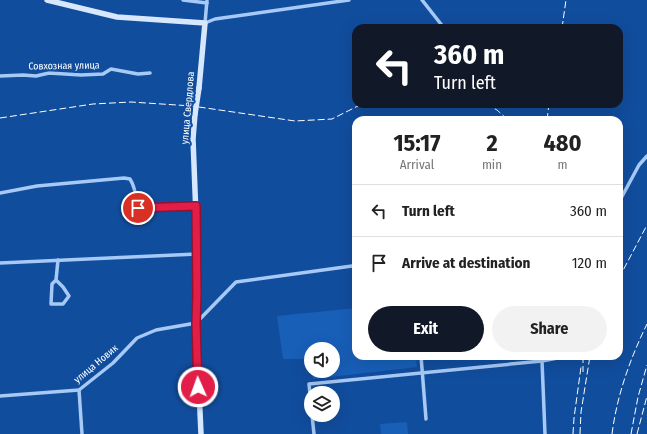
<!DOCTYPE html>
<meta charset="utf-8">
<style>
:root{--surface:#fff;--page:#f2f2f2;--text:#222;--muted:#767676;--line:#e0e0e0;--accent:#111827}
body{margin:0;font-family:"Fira Sans Condensed",sans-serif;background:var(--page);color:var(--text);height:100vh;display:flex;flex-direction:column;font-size:15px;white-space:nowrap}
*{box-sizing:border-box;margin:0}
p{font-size:13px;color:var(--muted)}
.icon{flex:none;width:22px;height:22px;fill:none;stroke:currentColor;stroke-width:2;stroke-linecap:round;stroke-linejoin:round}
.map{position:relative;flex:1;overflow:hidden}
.side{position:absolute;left:352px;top:116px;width:271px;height:244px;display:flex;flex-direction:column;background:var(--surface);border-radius:12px;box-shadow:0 4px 16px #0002}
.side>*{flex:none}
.top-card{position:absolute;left:352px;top:24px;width:271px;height:84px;border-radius:12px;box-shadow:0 4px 16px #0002;background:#111827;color:#fff;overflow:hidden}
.buttons{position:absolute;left:304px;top:342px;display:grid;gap:8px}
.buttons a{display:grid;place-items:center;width:36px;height:36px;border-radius:50%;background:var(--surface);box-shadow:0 4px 16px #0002;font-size:20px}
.pin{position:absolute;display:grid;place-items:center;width:34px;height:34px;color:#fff;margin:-17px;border:2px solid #fff;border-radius:50%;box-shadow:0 1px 4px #0007}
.me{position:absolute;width:44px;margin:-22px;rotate:358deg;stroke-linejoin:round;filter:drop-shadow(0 0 3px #0008)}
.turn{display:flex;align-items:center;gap:14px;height:84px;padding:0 16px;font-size:18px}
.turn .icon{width:52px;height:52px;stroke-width:2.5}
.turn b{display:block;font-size:28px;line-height:34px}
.eta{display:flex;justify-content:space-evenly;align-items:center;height:68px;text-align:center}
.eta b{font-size:24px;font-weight:700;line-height:28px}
.action{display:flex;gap:8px;margin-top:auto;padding:8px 16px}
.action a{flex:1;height:46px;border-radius:24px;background:var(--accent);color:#fff;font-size:16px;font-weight:700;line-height:46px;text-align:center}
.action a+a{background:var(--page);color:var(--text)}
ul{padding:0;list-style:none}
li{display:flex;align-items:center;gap:12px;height:52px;padding:0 16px;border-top:1px solid var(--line)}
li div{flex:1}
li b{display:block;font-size:15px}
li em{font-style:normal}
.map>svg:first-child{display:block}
.green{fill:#185fb8}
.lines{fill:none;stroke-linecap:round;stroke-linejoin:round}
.street{stroke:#a6c9f5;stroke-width:3.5}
.secondary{stroke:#d7e7fd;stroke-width:5.5}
.rail{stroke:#fff;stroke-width:1;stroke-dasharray:7 3;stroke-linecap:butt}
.secondary-bridge{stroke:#d7e7fd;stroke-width:5.5}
.route-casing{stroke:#92132f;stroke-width:10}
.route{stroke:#e11d48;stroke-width:7}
.labels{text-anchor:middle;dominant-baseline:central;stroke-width:4;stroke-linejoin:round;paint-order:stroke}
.street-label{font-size:10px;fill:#fff;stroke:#114d9d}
</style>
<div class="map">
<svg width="647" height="434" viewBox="0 0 647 434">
<rect width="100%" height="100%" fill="#114d9d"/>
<g class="green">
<polygon points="356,308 356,356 416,356 417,367 313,379 312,371 333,371 333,349 311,349 311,359 283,359 277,316"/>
<polygon points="407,422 408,434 381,434 380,424"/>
</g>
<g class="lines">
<g class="street">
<polyline points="183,0 207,3"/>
<polyline points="207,0 205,23 215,19 349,0"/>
<polyline points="422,0 444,28"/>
<polyline points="0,76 23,75 36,76 49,73 81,75 103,74 111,69 138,74 150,73"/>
<path d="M 0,193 L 37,186 L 124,178 L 130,179 C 136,188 136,198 138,209 L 196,206"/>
<polyline points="619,202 639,165 647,156"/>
<polyline points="0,263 197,254"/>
<polyline points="56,280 52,284 51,304 63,304 69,296 63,287 56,280 58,260"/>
<polyline points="421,356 426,419"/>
<polyline points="542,361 545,434"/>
<polyline points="79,390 82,434"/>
<polyline points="0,396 79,390 113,363 137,338 156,330 196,323 236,282 352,266 356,266"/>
<polyline points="311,404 309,384 542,361 568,356"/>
<polyline points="312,415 314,434"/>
</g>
<g class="secondary">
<polyline points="47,0 117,17 205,23 199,88"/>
<polyline points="195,114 193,139 197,242 196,323 201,434"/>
</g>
<g class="rail">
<polyline points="562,28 566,0"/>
<polyline points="486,104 497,110 508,120"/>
<polyline points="0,118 93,104 131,102 192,106 295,121 332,119 362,104"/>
<polyline points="547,120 549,104"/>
<polyline points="619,278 647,225"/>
<polyline points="583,356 583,372"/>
<polyline points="573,434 574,418 581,367"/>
<polyline points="580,434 581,412 590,356"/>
<path d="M 612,434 C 617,395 630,359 647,324"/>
<polyline points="631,434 638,397 647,365"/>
<polyline points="637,434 647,396"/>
</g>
<polyline class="secondary-bridge" points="195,114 199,88"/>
</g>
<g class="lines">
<g class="route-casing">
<polyline id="route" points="138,208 196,206 197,294 196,323 198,387"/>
</g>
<use href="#route" class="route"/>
</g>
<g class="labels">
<g class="street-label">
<text transform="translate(64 66) rotate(-1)">Совхозная улица</text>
<text transform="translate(188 108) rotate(-85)">улица Свердлова</text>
<text transform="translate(96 364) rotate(-40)">улица Новик</text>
</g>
</g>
</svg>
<div class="buttons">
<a><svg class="icon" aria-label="sound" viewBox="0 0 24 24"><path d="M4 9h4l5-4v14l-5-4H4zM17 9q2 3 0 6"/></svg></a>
<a><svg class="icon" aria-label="layers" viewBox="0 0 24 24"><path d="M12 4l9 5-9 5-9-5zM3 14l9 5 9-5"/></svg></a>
</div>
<div class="pin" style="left:138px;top:208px;background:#d93025"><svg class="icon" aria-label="arrive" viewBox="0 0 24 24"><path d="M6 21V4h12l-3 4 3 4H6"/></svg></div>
<svg class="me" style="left:198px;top:387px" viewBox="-20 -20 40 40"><circle r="17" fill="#e11d48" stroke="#fff" stroke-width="3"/><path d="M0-11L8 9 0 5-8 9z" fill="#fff"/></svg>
<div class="top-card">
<div class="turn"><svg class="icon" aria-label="left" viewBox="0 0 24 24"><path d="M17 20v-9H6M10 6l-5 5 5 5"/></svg><div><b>360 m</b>Turn left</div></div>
</div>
<section class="side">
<div class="eta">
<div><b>15:17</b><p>Arrival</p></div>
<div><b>2</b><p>min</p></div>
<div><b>480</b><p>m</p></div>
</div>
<ul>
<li><svg class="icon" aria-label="left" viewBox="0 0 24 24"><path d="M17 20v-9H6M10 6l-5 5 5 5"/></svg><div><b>Turn left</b></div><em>360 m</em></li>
<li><svg class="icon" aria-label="arrive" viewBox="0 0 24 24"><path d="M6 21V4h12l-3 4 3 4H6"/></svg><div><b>Arrive at destination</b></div><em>120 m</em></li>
</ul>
<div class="action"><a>Exit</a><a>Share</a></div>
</section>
</div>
